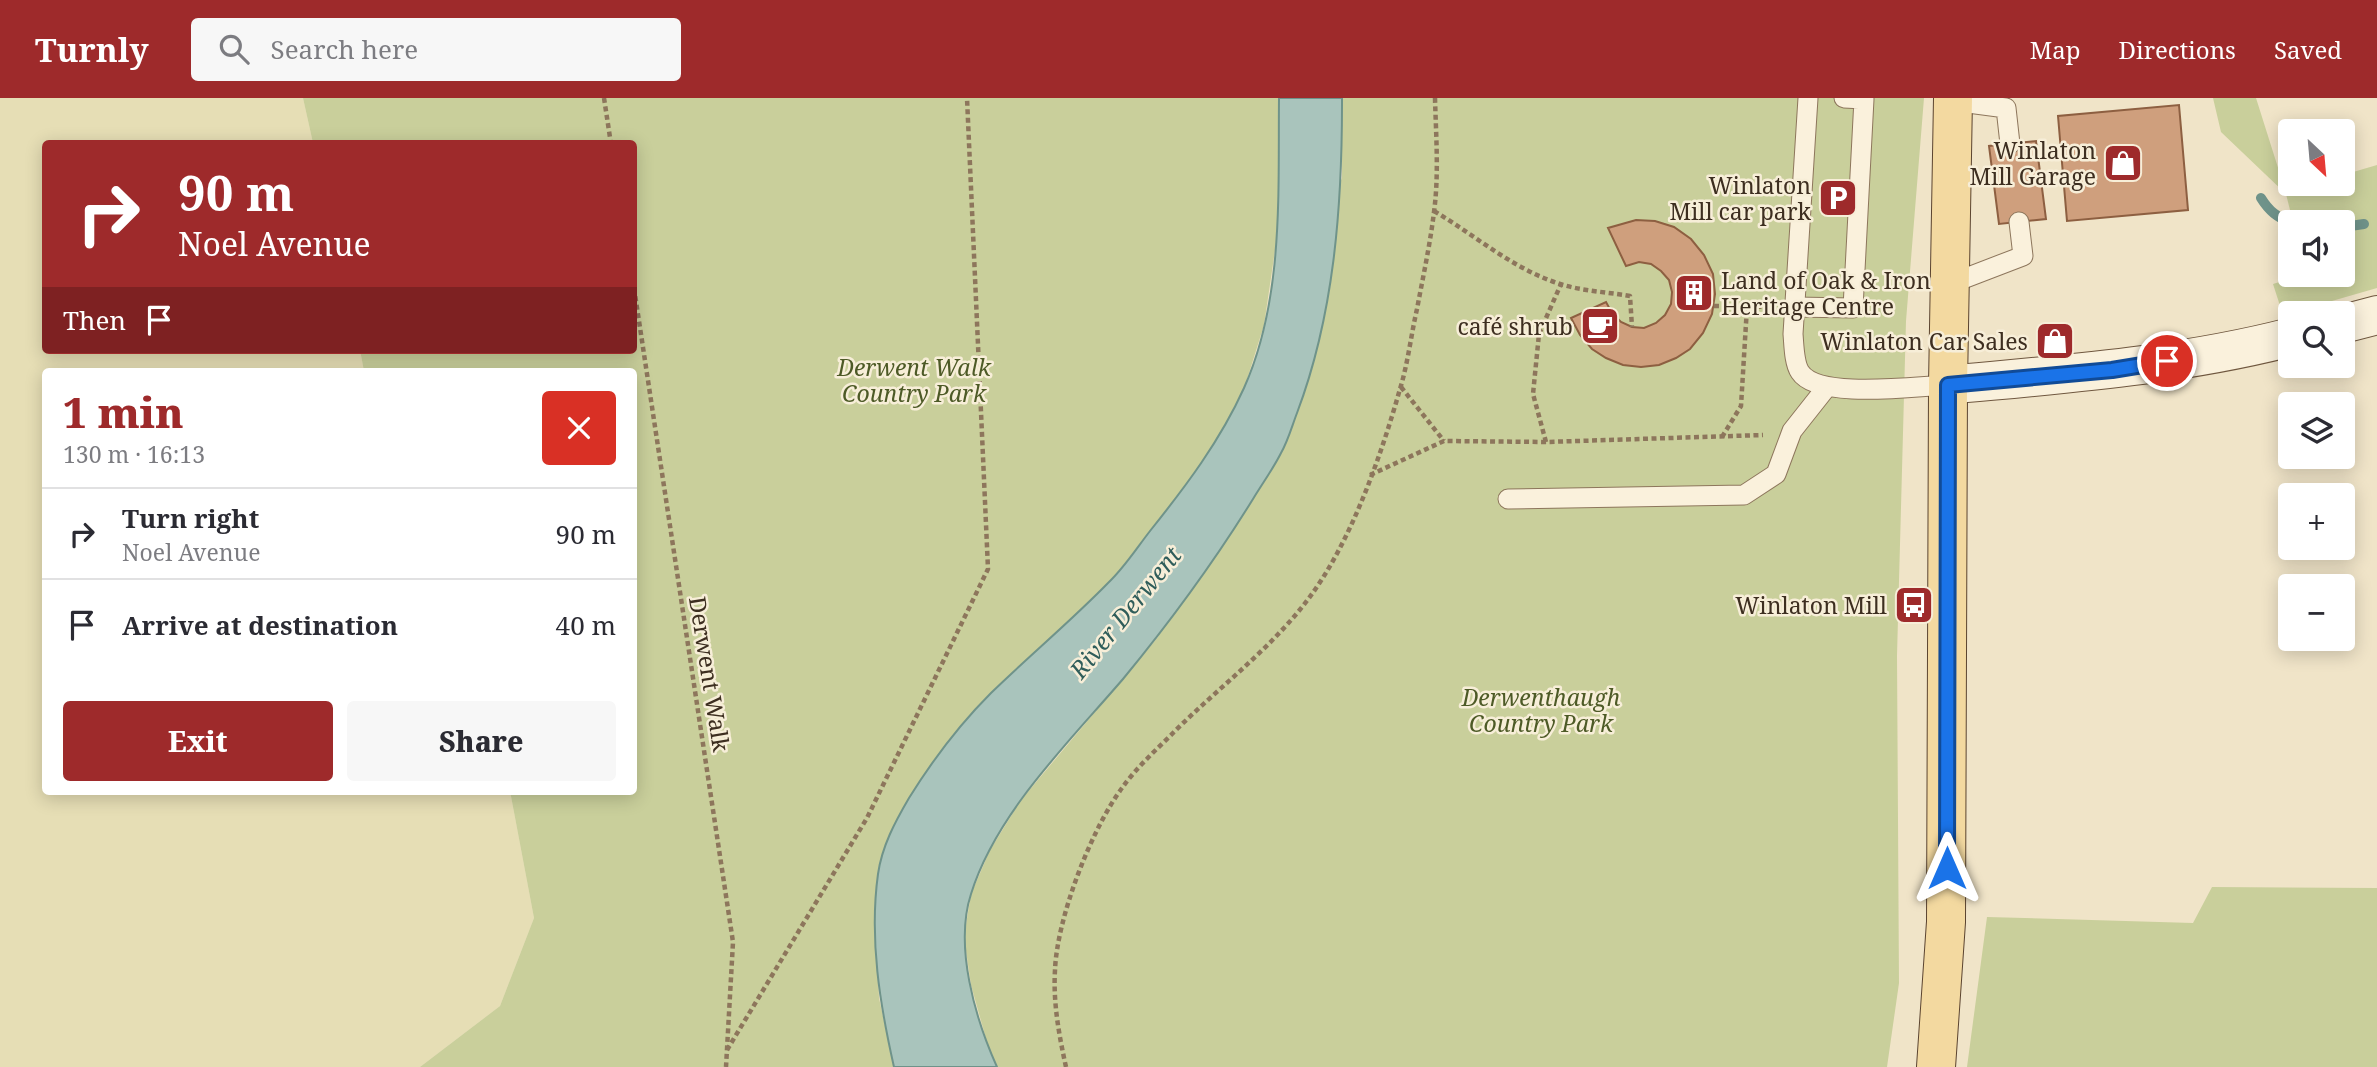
<!DOCTYPE html>
<meta charset="utf-8">
<style>
:root{--surface:#fff;--page:#f7f7f7;--text:#2b2b33;--muted:#7c7c81;--line:#e1e1e2;--accent:#9e2a2b}
body{margin:0;font-family:"Noto Serif",serif;background:var(--page);color:var(--text);height:100vh;display:flex;flex-direction:column;font-size:26px;white-space:nowrap}
*{box-sizing:border-box;margin:0}
p{font-size:23px;color:var(--muted)}
.icon{flex:none;width:38px;height:38px;fill:none;stroke:currentColor;stroke-width:2;stroke-linecap:round;stroke-linejoin:round}
.map{position:relative;flex:1;overflow:hidden}
.panel{position:absolute;left:42px;top:270px;width:595px;height:427px;display:flex;flex-direction:column;background:var(--surface);border-radius:7px;box-shadow:0 4px 18px #0003}
.panel>*{flex:none}
.hud{position:absolute;left:42px;top:42px;width:595px;height:214px;border-radius:7px;box-shadow:0 4px 18px #0003;background:#9e2a2b;color:#fff;overflow:hidden}
.needle{width:46px;rotate:154deg}
.controls{position:absolute;left:2278px;top:21px;display:grid;gap:14px}
.controls a{display:grid;place-items:center;width:77px;height:77px;border-radius:7px;background:var(--surface);box-shadow:0 4px 18px #0003;font-size:35px}
.pin{position:absolute;display:grid;place-items:center;width:60px;height:60px;color:#fff;margin:-30px;border:4px solid #fff;border-radius:50%;box-shadow:0 2px 7px #0007}
.me{position:absolute;width:77px;margin:-38px;rotate:0deg;stroke-linejoin:round;filter:drop-shadow(0 0 5px #0008)}
.turn{display:flex;align-items:center;gap:24px;height:147px;padding:0 21px;font-size:32px}
.turn .icon{width:91px;height:91px;stroke-width:2.5}
.turn b{display:block;font-size:49px;line-height:60px}
.then{display:flex;align-items:center;height:66px;padding:0 21px;background:#0003;gap:14px;font-size:26px}
.round{display:grid;place-items:center;flex:none;width:74px;height:74px;border-radius:7px;background:var(--page)}
.summary{display:flex;align-items:center;justify-content:space-between;height:119px;padding:0 21px}
h1{font-size:42px;font-weight:800;line-height:52px;color:var(--accent)}
.action{display:flex;gap:14px;margin-top:auto;padding:14px 21px}
.action a{flex:1;height:80px;border-radius:7px;background:var(--accent);color:#fff;font-size:28px;font-weight:800;line-height:80px;text-align:center}
.action a+a{background:var(--page);color:var(--text)}
ul{padding:0;list-style:none}
li{display:flex;align-items:center;gap:21px;height:91px;padding:0 21px;border-top:2px solid var(--line)}
li div{flex:1}
li b{display:block;font-size:26px}
li em{font-style:normal}
header{display:flex;align-items:center;gap:42px;box-sizing:border-box;height:98px;padding:0 35px;background:var(--accent);color:#fff}
header strong{font-size:33px}
nav{display:flex;gap:38px;margin-inline-start:auto;font-size:24px}
.search{width:490px;height:63px;background:var(--page);display:flex;align-items:center;gap:18px;box-sizing:border-box;padding:0 24px;border-radius:7px;color:var(--muted);font-size:26px}
.map>svg:first-child{display:block}
.farmland{fill:#e6deb5}
.green{fill:#c9cf9b}
.water{fill:#a9c4bc;stroke:#6f938a;stroke-width:2}
.lines{fill:none;stroke-linecap:round;stroke-linejoin:round}
.stream{stroke:#6f938a;stroke-width:10}
.building{fill:#cf9f7d;stroke:#8d5f41;stroke-width:2}
.lane-casing{stroke:#8d765c;stroke-width:21}
.secondary-casing{stroke:#6f573f;stroke-width:40}
.primary-casing{stroke:#5b4430;stroke-width:40}
.path{stroke:#8d765c;stroke-width:4.5;stroke-dasharray:5 3.5;stroke-linecap:butt}
.lane{stroke:#faf1dc;stroke-width:19}
.secondary{stroke:#faf1dc;stroke-width:38}
.primary{stroke:#f3d9a0;stroke-width:38}
.route-casing{stroke:#114b97;stroke-width:18}
.route{stroke:#1a73e8;stroke-width:12}
.labels{text-anchor:middle;dominant-baseline:central;stroke-width:5;stroke-linejoin:round;paint-order:stroke}
.poi-label{font-size:23px;fill:#3d2e20;stroke:#f7eed8;text-anchor:end}
.park-label{font-size:23px;font-style:italic;fill:#4d5a26;stroke:#f7eed8}
.street-label{font-size:23px;fill:#3d2e20;stroke:#f7eed8}
.water-label{font-size:24px;font-style:italic;fill:#2f5d5a;stroke:#f7eed8}
</style>
<header>
<strong>Turnly</strong>
<div class="search"><svg class="icon" aria-label="search" viewBox="0 0 24 24"><circle cx="10" cy="10" r="6"/><path d="M15 15l6 6"/></svg>Search here</div>
<nav><a>Map</a><a>Directions</a><a>Saved</a></nav>
</header>
<div class="map">
<svg width="2377" height="969" viewBox="0 0 2377 969">
<rect width="100%" height="100%" fill="#f0e4c8"/>
<polygon class="farmland" points="0,0 303,0 313,45 46,46 46,252 360,252 364,273 46,273 46,693 510,693 534,820 500,908 420,969 0,969"/>
<g class="green">
<polygon points="303,0 1279,0 1278,132 1264,227 1245,288 1223,331 1191,382 1110,484 989,597 957,633 878,776 876,827 879,900 894,969 420,969 500,908 534,820 510,693 634,693 634,273 364,273 360,252 634,252 634,46 313,45"/>
<polygon points="1342,0 1924,0 1906,223 1897,558 1899,885 1887,969 997,969 988,948 971,887 964,839 971,796 990,752 1021,702 1158,539 1342,80"/>
<polygon points="2213,0 2256,0 2286,95 2317,86 2343,86 2343,77 2377,67 2377,190 2283,217 2273,186 2302,177 2343,177 2343,124 2293,124 2286,96 2221,34"/>
<polygon points="2212,789 2377,790 2377,969 1967,969 1987,819 2193,825"/>
</g>
<path class="water" d="M 1279,0 L 1342,0 L 1342,6 C 1342,110 1334,217 1297,315 C 1292,328 1288,343 1281,355 C 1273,371 1262,386 1253,401 C 1214,464 1170,524 1123,581 C 1069,644 996,715 971,796 C 954,848 975,920 997,969 L 894,969 C 880,907 869,841 878,776 C 882,748 895,724 909,700 C 932,663 960,626 991,595 C 1029,558 1071,523 1108,485 C 1124,470 1136,451 1150,433 C 1186,388 1220,343 1244,290 C 1284,201 1278,95 1279,0 Z"/>
<g class="lines">
<g class="stream">
<path d="M 2261,100 C 2269,113 2277,119 2291,125"/>
<polyline points="2343,129 2364,126"/>
</g>
</g>
<g class="building">
<polygon points="2179,7 2188,112 2067,123 2058,18"/>
<polygon points="2036,43 2046,121 1999,126 1989,48"/>
<polygon points="1636,122 1655,123 1674,129 1691,141 1704,157 1713,176 1715,196 1712,216 1703,235 1690,251 1676,260 1659,267 1641,269 1623,267 1606,260 1592,251 1580,237 1571,220 1606,204 1612,215 1621,224 1632,229 1644,230 1656,225 1665,217 1671,206 1672,194 1669,182 1661,173 1651,166 1639,164 1626,168 1608,130"/>
</g>
<g class="lines">
<g class="lane-casing">
<g id="lane">
<path d="M 1808,0 L 1793,236 C 1794,247 1794,265 1800,274 C 1818,302 1916,288 1948,287"/>
<polyline points="1953,3 2006,10 2010,46"/>
<polyline points="1950,186 2023,158 2019,124"/>
<polyline points="1794,209 1853,210 1864,1 1844,0"/>
<polyline points="1508,401 1744,397 1776,376 1792,333 1826,290"/>
</g>
</g>
<g class="secondary-casing">
<g id="secondary">
<polyline points="2343,226 2377,217"/>
<path d="M 1948,287 C 2063,276 2179,268 2291,239"/>
</g>
</g>
<g class="primary-casing">
<polyline id="primary" points="1936,969 1946,824 1948,287 1953,0"/>
</g>
<g class="path">
<polyline points="604,0 611,46"/>
<path d="M 1434,113 C 1476,138 1513,171 1560,186 C 1582,193 1607,194 1630,198 L 1632,229"/>
<polyline points="634,190 733,844 726,969"/>
<polyline points="1714,208 1769,209"/>
<polyline points="1401,289 1444,343"/>
<polyline points="1722,339 1741,308 1747,209"/>
<polyline points="1546,344 1533,296 1539,236 1561,186"/>
<polyline points="1370,377 1444,343 1546,344 1763,337"/>
<polyline points="727,952 867,720 988,471 967,0"/>
<path d="M 1066,969 C 1059,937 1053,905 1055,872 C 1057,820 1091,732 1122,690 C 1136,670 1157,651 1174,634 C 1219,589 1271,551 1309,500 C 1351,444 1381,358 1400,291 C 1408,265 1411,237 1417,211 C 1423,179 1430,147 1434,114 C 1439,77 1436,38 1435,0"/>
</g>
<use href="#lane" class="lane"/>
<use href="#secondary" class="secondary"/>
<use href="#primary" class="primary"/>
</g>
<g class="lines">
<g class="route-casing">
<polyline id="route" points="1947,770 1948,287 2112,272 2167,263"/>
</g>
<use href="#route" class="route"/>
</g>
<defs>
<g id="shop-square" transform="scale(2.0125)"><rect x="-9" y="-9" width="18" height="18" rx="4" fill="#9e2a2b" stroke="#f7eed8"/><path d="M-5-2.5h2.3a2.7 3.5 0 0 1 5.4 0H5L5.5 6h-11ZM-1.5-2.5h3a1.5 2.3 0 0 0-3 0Z" fill="#fff"/></g>
<g id="parking-square" transform="scale(2.0125)"><rect x="-9" y="-9" width="18" height="18" rx="4" fill="#9e2a2b" stroke="#f7eed8"/><path d="M-3.5-5.5H1a3.5 3.5 0 0 1 0 7H-1V5.5H-3.5ZM-1-3.4V-.6H.8a1.4 1.4 0 0 0 0-2.8Z" fill="#fff"/></g>
<g id="building-square" transform="scale(2.0125)"><rect x="-9" y="-9" width="18" height="18" rx="4" fill="#9e2a2b" stroke="#f7eed8"/><path d="M-4-6H4V6H1V3H-1V6H-4ZM-2.5-4.3h1.7v1.8h-1.7ZM.8-4.3h1.7v1.8H.8ZM-2.5-1h1.7V.8h-1.7ZM.8-1h1.7V.8H.8Z" fill="#fff"/></g>
<g id="cafe-square" transform="scale(2.0125)"><rect x="-9" y="-9" width="18" height="18" rx="4" fill="#9e2a2b" stroke="#f7eed8"/><path d="M-5.5-4.5H6V0H3Q3 3.5 0 3.5H-2.5Q-5.5 3.5-5.5 0ZM3-3.2v2h1.7v-2ZM-6 4.5H4V6H-6Z" fill="#fff"/></g>
<g id="bus-square" transform="scale(2.0125)"><rect x="-9" y="-9" width="18" height="18" rx="4" fill="#9e2a2b" stroke="#f7eed8"/><path d="M-5-6H5V4H4V6H2V4H-2V6H-4V4H-5ZM-3.5-4V0h7V-4ZM-3.5 1.2v1.5H-2V1.2ZM2 1.2v1.5H3.5V1.2Z" fill="#fff"/></g>
</defs>
<g fill-rule="evenodd">
<use href="#shop-square" x="2123" y="65"/>
<use href="#parking-square" x="1838" y="100"/>
<use href="#building-square" x="1694" y="195"/>
<use href="#cafe-square" x="1600" y="228"/>
<use href="#shop-square" x="2055" y="243"/>
<use href="#bus-square" x="1914" y="507"/>
</g>
<g class="labels">
<g class="poi-label">
<text x="2096" y="52">Winlaton<tspan x="2096" dy="26">Mill Garage</tspan></text>
<text x="1811" y="87">Winlaton<tspan x="1811" dy="26">Mill car park</tspan></text>
<text x="1721" y="182" text-anchor="start">Land of Oak &amp; Iron<tspan x="1721" dy="26">Heritage Centre</tspan></text>
<text x="1573" y="228">café shrub</text>
<text x="2028" y="243">Winlaton Car Sales</text>
<text x="1887" y="507">Winlaton Mill</text>
</g>
<g class="park-label">
<text x="914" y="269">Derwent Walk<tspan x="914" dy="26">Country Park</tspan></text>
<text x="1541" y="599">Derwenthaugh<tspan x="1541" dy="26">Country Park</tspan></text>
</g>
<g class="street-label">
<text transform="translate(710 576) rotate(81)">Derwent Walk</text>
</g>
<g class="water-label">
<text transform="translate(1125 514) rotate(-51)">River Derwent</text>
</g>
</g>
</svg>
<div class="controls">
<a><svg class="needle" viewBox="-14 -14 28 28"><path d="M0-13l5 13h-10z" fill="#e53935"/><path d="M0 13l5-13h-10z" fill="#7c7c81"/></svg></a>
<a><svg class="icon" aria-label="sound" viewBox="0 0 24 24"><path d="M4 9h4l5-4v14l-5-4H4zM17 9q2 3 0 6"/></svg></a>
<a><svg class="icon" aria-label="search" viewBox="0 0 24 24"><circle cx="10" cy="10" r="6"/><path d="M15 15l6 6"/></svg></a>
<a><svg class="icon" aria-label="layers" viewBox="0 0 24 24"><path d="M12 4l9 5-9 5-9-5zM3 14l9 5 9-5"/></svg></a>
<a>+</a>
<a>−</a>
</div>
<div class="pin" style="left:2167px;top:263px;background:#d93025"><svg class="icon" aria-label="arrive" viewBox="0 0 24 24"><path d="M6 21V4h12l-3 4 3 4H6"/></svg></div>
<svg class="me" style="left:1947px;top:770px" viewBox="-20 -20 40 40"><path d="M0-17L14 15 0 8-14 15z" fill="#1a73e8" stroke="#fff" stroke-width="4"/></svg>
<div class="hud">
<div class="turn"><svg class="icon" aria-label="right" viewBox="0 0 24 24"><path d="M7 20v-9h11M14 6l5 5-5 5"/></svg><div><b>90 m</b>Noel Avenue</div></div>
<div class="then">Then<svg class="icon" aria-label="arrive" viewBox="0 0 24 24"><path d="M6 21V4h12l-3 4 3 4H6"/></svg></div>
</div>
<section class="panel">
<div class="summary"><div><h1>1 min</h1><p>130 m · 16:13</p></div><a class="round" style="background:#d93025;color:#fff"><svg class="icon" aria-label="close" viewBox="0 0 24 24"><path d="M6 6l12 12M18 6L6 18"/></svg></a></div>
<ul>
<li><svg class="icon" aria-label="right" viewBox="0 0 24 24"><path d="M7 20v-9h11M14 6l5 5-5 5"/></svg><div><b>Turn right</b><p>Noel Avenue</p></div><em>90 m</em></li>
<li><svg class="icon" aria-label="arrive" viewBox="0 0 24 24"><path d="M6 21V4h12l-3 4 3 4H6"/></svg><div><b>Arrive at destination</b></div><em>40 m</em></li>
</ul>
<div class="action"><a>Exit</a><a>Share</a></div>
</section>
</div>
